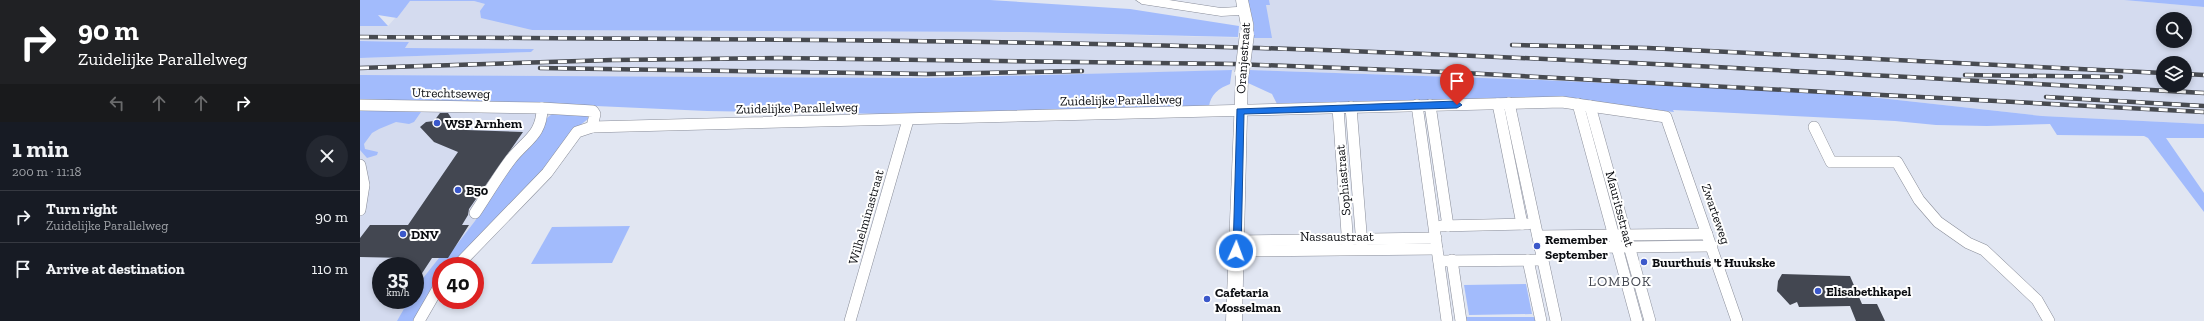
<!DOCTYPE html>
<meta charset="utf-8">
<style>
:root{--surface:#171b24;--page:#242831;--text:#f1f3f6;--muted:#9ea1a6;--line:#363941}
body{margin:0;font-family:"Zilla Slab",serif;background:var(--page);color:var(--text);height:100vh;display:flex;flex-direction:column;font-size:15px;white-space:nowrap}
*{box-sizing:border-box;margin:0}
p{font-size:13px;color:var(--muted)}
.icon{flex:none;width:22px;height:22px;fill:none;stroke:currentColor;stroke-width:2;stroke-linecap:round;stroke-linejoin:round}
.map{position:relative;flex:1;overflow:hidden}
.details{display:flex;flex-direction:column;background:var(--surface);width:360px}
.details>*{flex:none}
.hud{background:#202124;color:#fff;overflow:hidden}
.fabs{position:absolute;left:1796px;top:12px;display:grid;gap:8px}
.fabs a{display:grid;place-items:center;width:36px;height:36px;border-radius:50%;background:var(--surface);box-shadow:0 2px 6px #0003;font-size:20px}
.speed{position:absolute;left:12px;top:257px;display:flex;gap:8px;font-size:20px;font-weight:700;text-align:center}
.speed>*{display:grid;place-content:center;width:52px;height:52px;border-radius:50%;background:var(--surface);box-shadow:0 2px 6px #0003;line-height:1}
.speed small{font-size:10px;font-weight:400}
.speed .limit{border:6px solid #d22;background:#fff;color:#111}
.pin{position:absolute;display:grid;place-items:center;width:34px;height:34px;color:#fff;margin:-41px -17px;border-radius:50% 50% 50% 0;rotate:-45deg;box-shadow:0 0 4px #0007}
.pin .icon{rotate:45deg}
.me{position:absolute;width:44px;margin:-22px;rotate:2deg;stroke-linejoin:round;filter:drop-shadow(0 0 3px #0008)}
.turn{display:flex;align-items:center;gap:14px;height:84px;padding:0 12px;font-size:18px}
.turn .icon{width:52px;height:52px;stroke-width:2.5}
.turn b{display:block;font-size:28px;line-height:34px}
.lanes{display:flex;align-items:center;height:38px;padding:0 12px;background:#0003;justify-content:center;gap:20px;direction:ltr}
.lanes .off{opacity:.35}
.round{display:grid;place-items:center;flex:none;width:42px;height:42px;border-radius:21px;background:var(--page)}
.headline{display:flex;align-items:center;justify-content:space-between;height:68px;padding:0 12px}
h1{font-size:24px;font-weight:700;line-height:30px}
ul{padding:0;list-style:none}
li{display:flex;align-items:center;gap:12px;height:52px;padding:0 12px;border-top:1px solid var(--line)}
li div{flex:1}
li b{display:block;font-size:15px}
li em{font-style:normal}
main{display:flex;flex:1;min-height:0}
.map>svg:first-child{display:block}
.built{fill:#d4dbef;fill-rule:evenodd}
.green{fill:#a2bbfc}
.building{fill:#434751}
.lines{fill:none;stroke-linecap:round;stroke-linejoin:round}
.minor-casing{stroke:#898d99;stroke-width:12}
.tertiary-casing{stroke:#898d99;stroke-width:1}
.minor{stroke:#fff;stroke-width:11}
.tertiary{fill:#fff;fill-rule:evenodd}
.rail-casing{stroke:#474a50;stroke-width:4.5}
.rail{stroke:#fff;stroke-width:3;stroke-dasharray:9;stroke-linecap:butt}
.tertiary-bridge-casing{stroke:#898d99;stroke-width:15;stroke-linecap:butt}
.tertiary-bridge{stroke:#fff;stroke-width:14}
.route{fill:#1a73e8;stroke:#114b97}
.poi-dot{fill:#3b58ca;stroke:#fff;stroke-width:1.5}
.labels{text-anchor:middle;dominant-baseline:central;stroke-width:4;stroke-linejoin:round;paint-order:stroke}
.street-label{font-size:13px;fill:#0a0c10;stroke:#fff}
.poi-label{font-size:13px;font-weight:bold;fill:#0a0c10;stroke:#fff;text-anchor:start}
.neighbourhood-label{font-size:14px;letter-spacing:1px;fill:#424650;stroke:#fff}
</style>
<main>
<section class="details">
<div class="hud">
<div class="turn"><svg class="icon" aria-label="right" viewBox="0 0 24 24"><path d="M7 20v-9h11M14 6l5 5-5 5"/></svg><div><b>90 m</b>Zuidelijke Parallelweg</div></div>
<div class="lanes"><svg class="icon off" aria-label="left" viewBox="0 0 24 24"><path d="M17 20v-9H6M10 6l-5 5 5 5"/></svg><svg class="icon off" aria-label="ahead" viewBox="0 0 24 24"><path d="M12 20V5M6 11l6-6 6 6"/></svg><svg class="icon off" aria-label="ahead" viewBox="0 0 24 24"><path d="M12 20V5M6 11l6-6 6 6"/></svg><svg class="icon" aria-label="right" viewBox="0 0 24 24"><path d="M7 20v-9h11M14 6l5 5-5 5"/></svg></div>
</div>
<div class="headline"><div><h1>1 min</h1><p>200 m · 11:18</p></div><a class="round"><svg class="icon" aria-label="close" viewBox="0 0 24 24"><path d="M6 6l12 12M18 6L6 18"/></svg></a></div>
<ul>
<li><svg class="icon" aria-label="right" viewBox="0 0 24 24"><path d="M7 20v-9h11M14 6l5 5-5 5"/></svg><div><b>Turn right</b><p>Zuidelijke Parallelweg</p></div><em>90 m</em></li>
<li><svg class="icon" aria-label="arrive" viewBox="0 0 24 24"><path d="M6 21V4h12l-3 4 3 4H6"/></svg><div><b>Arrive at destination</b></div><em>110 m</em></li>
</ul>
</section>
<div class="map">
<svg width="1844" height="321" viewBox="0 0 1844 321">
<rect width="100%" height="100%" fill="#e1e6f2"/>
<g class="built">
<path d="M 909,0 L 1764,0 L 1844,7 L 1844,124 L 1682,116 L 1483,94 L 1181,80 L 889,70 L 567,78 L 0,75 L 0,58 L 171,52 L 173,49 L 45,48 L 49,42 L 0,41 L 0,26 L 28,26 L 50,1 L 114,1 L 125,4 L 172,30 L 661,32 L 893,38 L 906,5 L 910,5 ZM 1803,19 L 1825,19 L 1825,41 L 1803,41 ZM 1803,63 L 1825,63 L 1825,85 L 1803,85 Z"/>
<path d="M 0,98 L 232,102 L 81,266 L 50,321 L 0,321 ZM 21,266 L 55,266 L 55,300 L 21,300 Z"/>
</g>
<g class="green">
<polygon points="0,0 630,0 770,9 879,26 878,37 661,32 172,30 121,18 120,11 125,4 114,1 50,1 37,18 18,15 28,26 0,26"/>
<polygon points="888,0 909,0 910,5 906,5 912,38 893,38 894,26"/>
<polygon points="1764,0 1844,0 1844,7"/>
<polygon points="0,41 49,42 45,48 174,49 171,52 0,58"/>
<path d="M 872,70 L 870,84 C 859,88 850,95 849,107 L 531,114 L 347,111 L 236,106 L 0,102 L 0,75 L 567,78 Z"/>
<polygon points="889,70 1181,80 1483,94 1682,116 1844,124 1844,138 1806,138 1844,193 1844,212 1788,138 1784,136 1697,135 1690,124 1627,126 1576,125 1535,121 1313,110 1314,112 1239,104 918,106 912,94 888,83"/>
<polygon points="0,108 58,110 61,112 54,122 49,124 36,122 19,129 12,133 4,144 5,149 18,152 17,155 7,158 0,150"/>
<path d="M 196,112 L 228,116 L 228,119 L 214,130 L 181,172 L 91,266 L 81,266 L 81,277 L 67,296 L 54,321 L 37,321 L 49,300 L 55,300 L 56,287 L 79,258 L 87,258 C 96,245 106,233 115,221 C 130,199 175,120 196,112 Z"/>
<polygon points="270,226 252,263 171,264 192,227"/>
<polygon points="1166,284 1172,314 1109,315 1104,285"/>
<polygon points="1105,317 1177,317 1178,321 1105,321"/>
</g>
<g class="building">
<polygon points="80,113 88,113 96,125 106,130 163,132 109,209 108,215 102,225 109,225 88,258 72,258 55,284 55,266 39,266 45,258 0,257 0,238 10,225 48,225 98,152 74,142 60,127 66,122 74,121"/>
<polygon points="1422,274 1490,276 1502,304 1517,304 1525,321 1496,321 1490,306 1439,307 1437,302 1430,305 1417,291 1418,281"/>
</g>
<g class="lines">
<g class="minor-casing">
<g id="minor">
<polyline points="1149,103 1196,321"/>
<polyline points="1138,104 1162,224"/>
<polyline points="1218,104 1277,321"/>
<path d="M 0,105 L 182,108 C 182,135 166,140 151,159 C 138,176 127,195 115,213"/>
<polyline points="1057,105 1087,321"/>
<polyline points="1070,105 1088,226"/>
<polyline points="1230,106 1290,321"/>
<polyline points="991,107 1002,245"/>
<polyline points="182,108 233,111 235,114 232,127"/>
<polyline points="978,108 988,247"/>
<polyline points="1454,127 1471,162 1537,162 1559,200 1578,222 1608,243 1624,250 1677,300 1689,321"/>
<polyline points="0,165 4,185 0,210"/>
<polyline points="1081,226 1168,224"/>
<polyline points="1178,236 1347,234"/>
<polyline points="877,241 1076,238"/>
<polyline points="1180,248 1352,246"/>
<polyline points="876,251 1077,249"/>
<polyline points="1092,260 1101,321"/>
<polyline points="1168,260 1181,321"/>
<polyline points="1079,261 1182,260"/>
<polyline points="97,266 187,173 217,132 232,127 1202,102 1306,117 1377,321"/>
<polyline points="59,321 81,283"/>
<polyline points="490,321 548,120"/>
</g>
</g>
<g class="tertiary-casing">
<g id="tertiary">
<polygon points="776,0 809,0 861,8 877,7 876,0 888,0 893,23 893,34 887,38 883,37 879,15 861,16 782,4"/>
<polygon points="882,68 887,70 888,73 882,321 866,321 876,73 877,70"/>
</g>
</g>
<use href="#minor" class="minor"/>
<use href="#tertiary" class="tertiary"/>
<g class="rail-casing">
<g id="rail">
<path d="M 0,37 C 300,39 600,39 899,48 C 1214,58 1529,76 1844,93"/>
<polyline points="1152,45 1288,48 1803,73"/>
<polyline points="0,68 252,60 418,58 874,64 1085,72 1844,112"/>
<polyline points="180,68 567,74 722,71"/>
<polyline points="1825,74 1844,75"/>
<polyline points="1605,75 1761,77"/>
<polyline points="1686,97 1844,106"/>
</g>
</g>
<use href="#rail" class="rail"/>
<g class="tertiary-bridge-casing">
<polyline id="tertiary-bridge" points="882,73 887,34"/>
</g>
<use href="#tertiary-bridge" class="tertiary-bridge"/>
</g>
<polygon class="route" points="1097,101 1102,105 1097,108 884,114 881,251 880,253 873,253 877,109"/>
<g class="poi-dot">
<circle cx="77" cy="123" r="4"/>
<circle cx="98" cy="190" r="4"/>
<circle cx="43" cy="234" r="4"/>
<circle cx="1177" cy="246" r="4"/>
<circle cx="1284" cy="262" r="4"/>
<circle cx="1458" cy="291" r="4"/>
<circle cx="847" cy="299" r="4"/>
</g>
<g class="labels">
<g class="street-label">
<text transform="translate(883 58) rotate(-86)">Oranjestraat</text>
<text transform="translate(91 93) rotate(1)">Utrechtseweg</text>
<text transform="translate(761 100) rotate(-1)">Zuidelijke Parallelweg</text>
<text transform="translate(437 108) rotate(-1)">Zuidelijke Parallelweg</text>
<text transform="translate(983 180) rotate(-95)">Sophiastraat</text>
<text transform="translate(1260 209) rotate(75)">Mauritsstraat</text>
<text transform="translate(1356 214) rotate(71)">Zwarteweg</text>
<text transform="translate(506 217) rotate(-74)">Wilhelminastraat</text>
<text x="977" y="236">Nassaustraat</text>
</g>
<g class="poi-label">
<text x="85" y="123">WSP Arnhem</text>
<text x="106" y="190">B50</text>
<text x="51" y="234">DNV</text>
<text x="1185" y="239">Remember<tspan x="1185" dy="15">September</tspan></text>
<text x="1292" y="262">Buurthuis 't Huukske</text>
<text x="1466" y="291">Elisabethkapel</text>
<text x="855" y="292">Cafetaria<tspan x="855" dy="15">Mosselman</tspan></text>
</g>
<g class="neighbourhood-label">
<text x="1260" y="281">LOMBOK</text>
</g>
</g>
</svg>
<div class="fabs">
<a><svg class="icon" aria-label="search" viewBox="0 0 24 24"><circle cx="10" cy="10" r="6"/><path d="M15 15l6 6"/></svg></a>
<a><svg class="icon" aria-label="layers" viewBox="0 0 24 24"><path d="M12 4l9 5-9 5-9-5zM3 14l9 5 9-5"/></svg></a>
</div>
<div class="speed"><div>35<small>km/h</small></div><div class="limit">40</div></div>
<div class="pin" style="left:1097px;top:105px;background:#d93025"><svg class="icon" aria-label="arrive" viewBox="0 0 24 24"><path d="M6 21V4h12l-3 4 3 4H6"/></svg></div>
<svg class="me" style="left:876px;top:251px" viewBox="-20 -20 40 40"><circle r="17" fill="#1a73e8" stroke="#fff" stroke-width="3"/><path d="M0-11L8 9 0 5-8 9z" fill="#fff"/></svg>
</div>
</main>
